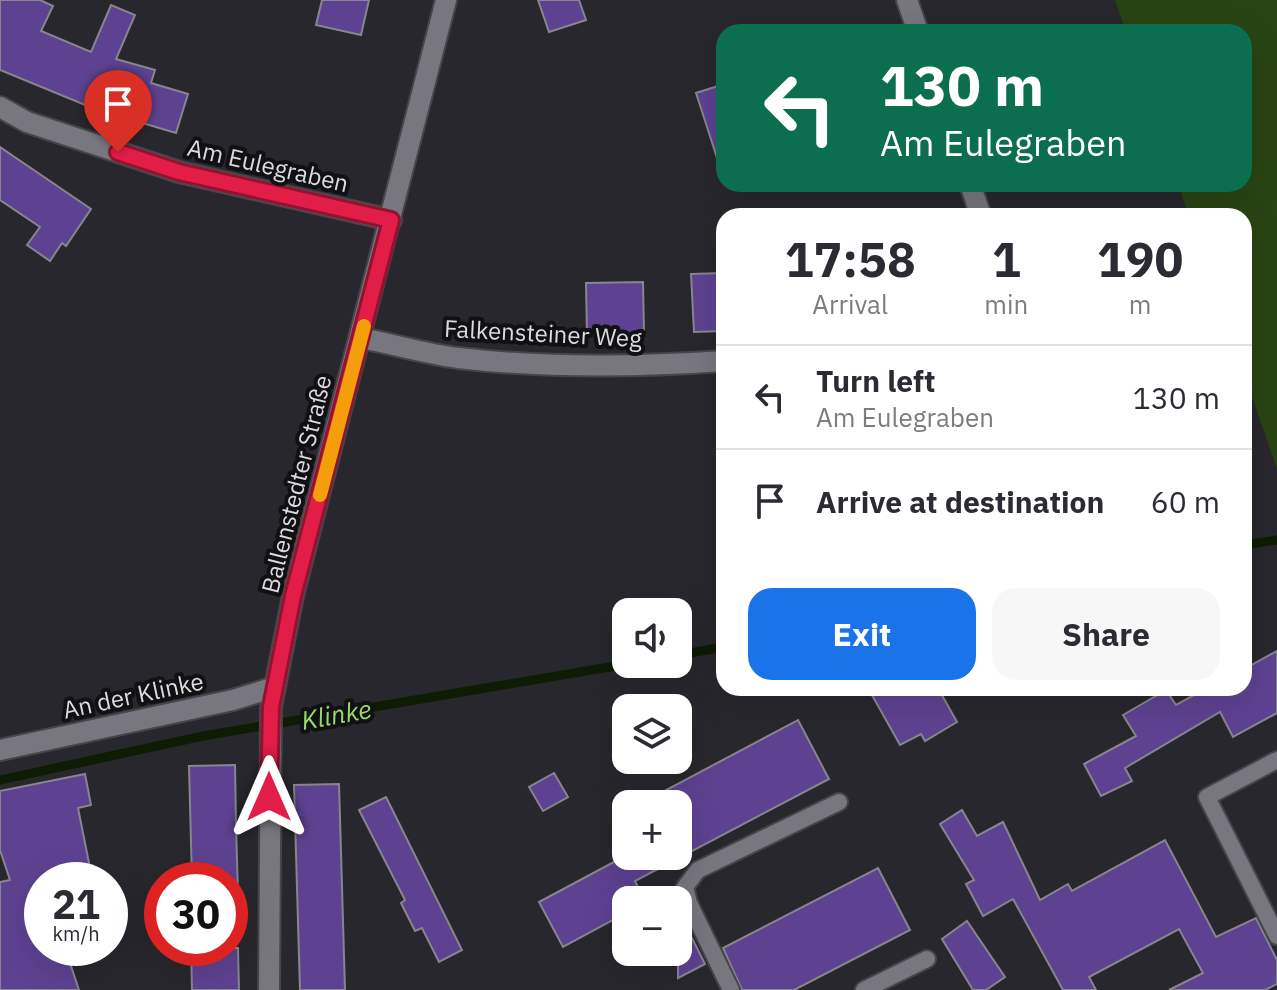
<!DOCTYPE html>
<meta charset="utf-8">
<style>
:root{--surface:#fff;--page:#f7f7f7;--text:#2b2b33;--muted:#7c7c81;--line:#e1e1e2;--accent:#1a73e8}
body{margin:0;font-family:"IBM Plex Sans",sans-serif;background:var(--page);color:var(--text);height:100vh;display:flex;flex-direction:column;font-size:30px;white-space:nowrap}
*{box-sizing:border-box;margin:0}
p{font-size:26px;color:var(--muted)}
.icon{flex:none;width:44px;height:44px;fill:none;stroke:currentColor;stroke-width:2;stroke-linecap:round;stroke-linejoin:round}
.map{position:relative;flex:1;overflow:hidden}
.side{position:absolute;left:716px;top:208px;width:536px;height:488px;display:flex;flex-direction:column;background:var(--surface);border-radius:24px;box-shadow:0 8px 32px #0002}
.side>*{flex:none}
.banner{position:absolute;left:716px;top:24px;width:536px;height:168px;border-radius:24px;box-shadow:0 8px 32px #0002;background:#0b6e4f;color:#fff;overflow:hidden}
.controls{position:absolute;left:612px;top:598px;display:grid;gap:16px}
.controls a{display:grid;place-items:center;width:80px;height:80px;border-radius:16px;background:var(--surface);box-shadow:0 8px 32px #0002;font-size:40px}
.speed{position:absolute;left:24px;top:862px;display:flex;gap:16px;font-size:40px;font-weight:700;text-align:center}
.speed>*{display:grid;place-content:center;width:104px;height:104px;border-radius:50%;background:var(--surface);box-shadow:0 8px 32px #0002;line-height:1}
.speed small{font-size:20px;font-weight:400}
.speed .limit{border:12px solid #d22;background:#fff;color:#111}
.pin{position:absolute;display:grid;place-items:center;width:68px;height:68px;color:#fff;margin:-82px -34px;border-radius:50% 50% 50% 0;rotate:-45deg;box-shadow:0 0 8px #0007}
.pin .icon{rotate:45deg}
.me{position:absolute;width:88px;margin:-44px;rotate:0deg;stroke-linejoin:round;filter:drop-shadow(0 0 6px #0008)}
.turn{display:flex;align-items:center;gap:28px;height:168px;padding:0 32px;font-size:36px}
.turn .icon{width:104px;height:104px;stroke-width:2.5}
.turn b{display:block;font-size:56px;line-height:68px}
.eta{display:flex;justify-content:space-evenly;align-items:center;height:136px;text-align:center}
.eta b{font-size:48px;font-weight:700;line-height:56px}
.cta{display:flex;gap:16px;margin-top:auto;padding:16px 32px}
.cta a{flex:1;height:92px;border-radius:24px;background:var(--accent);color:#fff;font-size:32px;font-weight:700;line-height:92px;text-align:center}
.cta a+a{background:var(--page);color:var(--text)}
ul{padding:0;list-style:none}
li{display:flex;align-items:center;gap:24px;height:104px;padding:0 32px;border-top:2px solid var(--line)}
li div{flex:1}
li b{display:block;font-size:30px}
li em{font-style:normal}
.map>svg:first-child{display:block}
.green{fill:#294414}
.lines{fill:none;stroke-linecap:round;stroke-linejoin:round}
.stream{stroke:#0d1c03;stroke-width:9}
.building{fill:#5d4291;stroke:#87858d;stroke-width:2}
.service-casing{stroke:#46454a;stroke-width:20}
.minor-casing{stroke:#46454a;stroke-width:24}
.service{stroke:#78767e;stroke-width:16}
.minor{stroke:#78767e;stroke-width:20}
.route-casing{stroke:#92132f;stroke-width:20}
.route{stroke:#e11d48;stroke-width:14}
.slow{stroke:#f59e0b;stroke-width:14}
.labels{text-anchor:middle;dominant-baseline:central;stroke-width:8;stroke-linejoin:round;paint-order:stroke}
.street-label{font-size:24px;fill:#dcdbe0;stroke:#111013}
.water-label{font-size:26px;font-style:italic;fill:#99da6c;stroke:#111013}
</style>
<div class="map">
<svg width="1277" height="990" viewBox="0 0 1277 990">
<rect width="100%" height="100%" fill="#28272d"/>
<polygon class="green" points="1115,0 1277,0 1277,469 1244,374 1244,216 1189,216 1178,184 1244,184 1244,32 1126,32"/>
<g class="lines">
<g class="stream">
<polyline points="1244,545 1277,540"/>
<polyline points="678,655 724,647"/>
<polyline points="0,780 203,736 627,664"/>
</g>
</g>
<g class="building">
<polygon points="0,0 40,0 53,6 41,31 91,52 111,5 135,15 116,59 155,70 151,83 188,94 176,133 95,109 0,70"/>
<polygon points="322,0 369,0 361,35 316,25"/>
<polygon points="538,0 579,0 586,20 549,32"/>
<polygon points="724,84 724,163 719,164 696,93"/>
<polygon points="0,147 91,209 66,246 62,243 50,261 27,245 40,227 0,200"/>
<polygon points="724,273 724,331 694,332 691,274"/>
<polygon points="643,282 644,333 587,335 586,283"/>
<polygon points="1277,651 1277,713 1233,737 1220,712 1125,768 1132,781 1101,796 1084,764 1136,736 1123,715 1166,690 1176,705 1207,688 1244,688 1244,669"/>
<polygon points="868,688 938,688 957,722 925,741 921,734 900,745"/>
<polygon points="798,720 829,779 635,881 644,900 626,900 626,913 563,947 539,902 625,856 678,856 678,804 640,804"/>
<polygon points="235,765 236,824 238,895 230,880 192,880 189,766"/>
<polygon points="554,773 568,797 543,811 529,787"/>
<polygon points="85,774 91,805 78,808 91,873 42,880 42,948 65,948 79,990 0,990 0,882 10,880 0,850 0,791"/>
<polygon points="339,784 345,990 300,990 294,785"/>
<polygon points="386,797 462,950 439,962 422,928 415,931 401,903 405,900 359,810"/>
<polygon points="962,810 977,836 1003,822 1040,900 1068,884 1072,891 1165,840 1216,937 1256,918 1277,960 1277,984 1265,990 1169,990 1203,973 1179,929 1089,977 1096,990 1063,990 1013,899 983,916 966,884 974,880 940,824"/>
<polygon points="878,868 910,930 794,990 742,990 723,948"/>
<polygon points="678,910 705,964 678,978"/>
<polygon points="967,921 1005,977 986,990 973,990 942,939"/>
<polygon points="191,948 238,948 239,990 192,990"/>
</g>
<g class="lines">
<g class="service-casing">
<g id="service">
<polyline points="1277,760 1207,797 1277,936"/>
<polyline points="731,990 689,903 685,887 698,870 839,802"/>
<polyline points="864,990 927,959"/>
</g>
</g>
<g class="minor-casing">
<g id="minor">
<polyline points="907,0 918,32"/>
<polyline points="0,107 27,122 179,172 391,220"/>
<polyline points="970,184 981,216"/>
<path d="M 361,338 C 393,344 426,354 458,358 C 545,368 636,367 724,361"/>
<polyline points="0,750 233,700 275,687"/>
<polyline points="269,990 271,707 293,596 446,0"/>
</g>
</g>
<use href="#service" class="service"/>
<use href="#minor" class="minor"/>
</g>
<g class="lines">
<g class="route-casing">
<polyline id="route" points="118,152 179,172 391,220 293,596 271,707 269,797"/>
</g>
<use href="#route" class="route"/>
<polyline class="slow" points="320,495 364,326"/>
</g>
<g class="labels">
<g class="street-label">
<text transform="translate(268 165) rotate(13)">Am Eulegraben</text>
<text transform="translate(543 333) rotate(3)">Falkensteiner Weg</text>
<text transform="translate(296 484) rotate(-76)">Ballenstedter Straße</text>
<text transform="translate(133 695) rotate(-12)">An der Klinke</text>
</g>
<g class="water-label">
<text transform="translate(336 714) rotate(-10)">Klinke</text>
</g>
</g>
</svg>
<div class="controls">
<a><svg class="icon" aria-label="sound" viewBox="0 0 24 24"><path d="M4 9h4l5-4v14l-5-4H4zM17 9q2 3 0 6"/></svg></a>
<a><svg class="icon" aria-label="layers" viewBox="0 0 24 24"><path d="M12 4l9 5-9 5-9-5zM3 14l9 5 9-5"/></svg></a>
<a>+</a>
<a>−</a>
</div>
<div class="speed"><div>21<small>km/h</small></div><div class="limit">30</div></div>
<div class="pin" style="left:118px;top:152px;background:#d93025"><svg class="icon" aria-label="arrive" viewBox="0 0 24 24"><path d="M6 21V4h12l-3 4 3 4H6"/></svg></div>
<svg class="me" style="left:269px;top:797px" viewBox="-20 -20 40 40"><path d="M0-17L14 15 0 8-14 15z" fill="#e11d48" stroke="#fff" stroke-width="4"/></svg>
<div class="banner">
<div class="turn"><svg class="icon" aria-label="left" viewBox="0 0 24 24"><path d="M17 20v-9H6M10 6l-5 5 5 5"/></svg><div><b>130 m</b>Am Eulegraben</div></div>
</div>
<section class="side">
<div class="eta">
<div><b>17:58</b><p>Arrival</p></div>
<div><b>1</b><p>min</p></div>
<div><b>190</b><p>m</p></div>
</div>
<ul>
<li><svg class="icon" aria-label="left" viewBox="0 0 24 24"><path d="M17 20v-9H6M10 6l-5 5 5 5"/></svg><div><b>Turn left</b><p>Am Eulegraben</p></div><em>130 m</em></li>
<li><svg class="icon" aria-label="arrive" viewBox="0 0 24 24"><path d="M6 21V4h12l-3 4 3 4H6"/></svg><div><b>Arrive at destination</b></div><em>60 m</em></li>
</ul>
<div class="cta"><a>Exit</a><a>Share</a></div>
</section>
</div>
